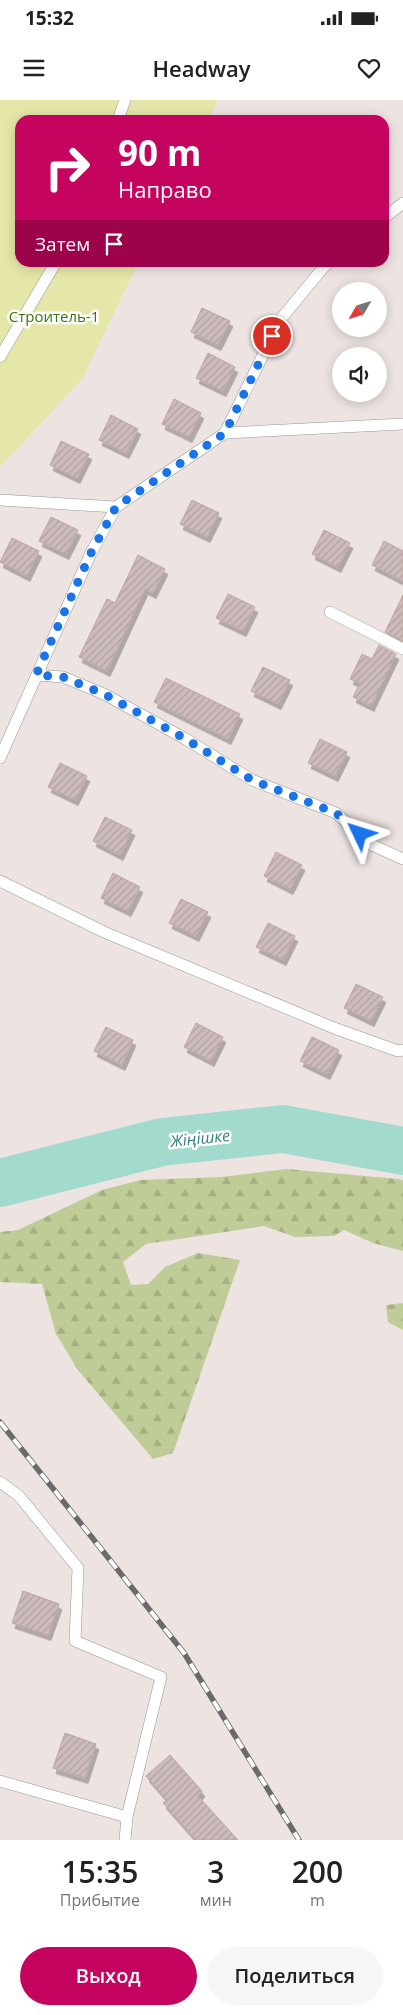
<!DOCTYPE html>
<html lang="ru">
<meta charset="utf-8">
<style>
:root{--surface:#fff;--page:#f6f6f6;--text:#222;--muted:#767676;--accent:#c4045e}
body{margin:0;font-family:"Open Sans",sans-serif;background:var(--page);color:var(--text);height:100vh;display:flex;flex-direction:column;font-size:19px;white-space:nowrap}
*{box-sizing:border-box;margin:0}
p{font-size:16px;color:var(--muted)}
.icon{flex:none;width:28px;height:28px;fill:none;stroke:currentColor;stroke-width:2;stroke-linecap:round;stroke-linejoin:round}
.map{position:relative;height:1740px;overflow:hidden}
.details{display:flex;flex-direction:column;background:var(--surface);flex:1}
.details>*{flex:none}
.hud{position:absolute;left:15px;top:15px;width:374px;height:152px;border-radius:15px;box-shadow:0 2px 12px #0003;background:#c4045e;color:#fff;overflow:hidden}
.needle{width:32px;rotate:231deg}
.tools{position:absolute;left:332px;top:182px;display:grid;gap:10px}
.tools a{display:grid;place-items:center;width:55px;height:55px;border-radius:50%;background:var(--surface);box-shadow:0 2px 12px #0003;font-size:25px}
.pin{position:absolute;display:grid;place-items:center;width:42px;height:42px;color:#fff;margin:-21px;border:2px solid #fff;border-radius:50%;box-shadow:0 1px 5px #0007}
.me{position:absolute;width:55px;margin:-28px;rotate:311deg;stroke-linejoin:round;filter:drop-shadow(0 0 4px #0008)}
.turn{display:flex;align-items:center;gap:18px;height:105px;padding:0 20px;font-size:22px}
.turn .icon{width:65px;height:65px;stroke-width:2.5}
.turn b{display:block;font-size:35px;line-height:42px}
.then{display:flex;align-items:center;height:48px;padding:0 20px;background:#0003;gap:10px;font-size:19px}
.eta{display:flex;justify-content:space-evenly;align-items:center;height:85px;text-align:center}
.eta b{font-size:30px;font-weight:600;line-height:35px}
.cta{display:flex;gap:10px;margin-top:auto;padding:10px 20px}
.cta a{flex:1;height:58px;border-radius:30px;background:var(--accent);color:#fff;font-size:20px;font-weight:600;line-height:58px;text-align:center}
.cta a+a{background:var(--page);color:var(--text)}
.status{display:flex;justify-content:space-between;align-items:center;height:35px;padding:0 25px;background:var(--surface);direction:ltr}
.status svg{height:14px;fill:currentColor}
header{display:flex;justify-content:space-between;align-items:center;height:65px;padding:0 20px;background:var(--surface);font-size:22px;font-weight:600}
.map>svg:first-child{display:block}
.forest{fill:url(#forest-firs)}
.garden{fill:#e5e7a8}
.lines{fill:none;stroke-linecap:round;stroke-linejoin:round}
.river{stroke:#a2dacd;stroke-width:48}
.building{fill:url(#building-hatch);stroke:#bea4a5;filter:url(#shadow)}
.service-casing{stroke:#969696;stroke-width:12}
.service{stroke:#fff;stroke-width:11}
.rail-casing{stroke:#6a6a6a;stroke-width:5.5}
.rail{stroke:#fff;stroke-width:4;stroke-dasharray:11;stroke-linecap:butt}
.route{stroke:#1a73e8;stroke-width:9;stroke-dasharray:0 16.2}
.labels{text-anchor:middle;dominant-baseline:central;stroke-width:5;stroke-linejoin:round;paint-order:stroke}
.park-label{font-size:15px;fill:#36760d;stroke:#fff}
.water-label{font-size:16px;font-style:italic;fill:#3c8183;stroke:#fff}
</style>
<div class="status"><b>15:32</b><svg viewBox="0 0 49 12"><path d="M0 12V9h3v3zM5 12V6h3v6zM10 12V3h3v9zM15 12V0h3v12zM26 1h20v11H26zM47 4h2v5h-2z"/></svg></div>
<header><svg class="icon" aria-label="menu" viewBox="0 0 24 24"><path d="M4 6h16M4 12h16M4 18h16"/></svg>Headway<svg class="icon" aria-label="heart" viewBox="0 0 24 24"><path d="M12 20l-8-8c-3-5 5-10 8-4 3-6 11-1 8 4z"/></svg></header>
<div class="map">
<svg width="403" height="1740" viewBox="0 0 403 1740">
<defs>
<pattern id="forest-firs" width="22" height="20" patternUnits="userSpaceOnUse" patternTransform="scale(1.25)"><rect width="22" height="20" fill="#bfcc97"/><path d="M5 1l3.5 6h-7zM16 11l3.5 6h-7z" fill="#a4af82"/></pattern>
<pattern id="building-hatch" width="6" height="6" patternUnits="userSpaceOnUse" patternTransform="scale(1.25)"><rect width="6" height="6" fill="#cdbbbc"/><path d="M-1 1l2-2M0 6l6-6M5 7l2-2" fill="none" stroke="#afa0a1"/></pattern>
<filter id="shadow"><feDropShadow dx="3" dy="5.5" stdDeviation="0" flood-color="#0004"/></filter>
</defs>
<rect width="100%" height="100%" fill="#ede4e2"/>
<g class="forest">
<polygon points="286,1069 399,1079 403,1081 403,1151 373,1143 344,1130 334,1136 295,1137 264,1126 146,1144 123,1162 131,1185 148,1184 165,1167 198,1153 240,1160 173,1353 153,1359 78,1270 56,1234 42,1184 0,1182 0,1132 18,1130 102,1090 140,1080 221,1077"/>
<polygon points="403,1203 403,1230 388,1222 386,1205"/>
</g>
<polygon class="garden" points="0,0 218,0 208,20 20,20 20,162 138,163 82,279 0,367"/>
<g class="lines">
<polyline class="river" points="0,1083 162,1042 283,1029 403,1051"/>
</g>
<g class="building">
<polygon points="202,208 230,221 218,245 191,232"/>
<polygon points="208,253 235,267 223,291 196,278"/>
<polygon points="174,299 201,313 189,337 162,324"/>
<polygon points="111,315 138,329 126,353 99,340"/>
<polygon points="61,341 89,354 77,378 50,365"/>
<polygon points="192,400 219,413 207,437 180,424"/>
<polygon points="51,417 78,430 66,454 39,441"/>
<polygon points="324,430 350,443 338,467 312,454"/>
<polygon points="12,438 39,451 27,476 0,462"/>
<polygon points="384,441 403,451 403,481 372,465"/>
<polygon points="138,455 165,469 153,493 145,489 107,571 79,557 107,499 115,503"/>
<polygon points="228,494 255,507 243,531 216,518"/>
<polygon points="403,495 403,541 385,532"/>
<polygon points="379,545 396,554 371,606 353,597 360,583 350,579 362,554 372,559"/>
<polygon points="263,567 290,580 278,604 251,591"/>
<polygon points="166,578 240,614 228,639 154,602"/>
<polygon points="320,639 347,652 335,676 308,663"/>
<polygon points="60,663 87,676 75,700 48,687"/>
<polygon points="105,717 132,730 120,755 93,741"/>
<polygon points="276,752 302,765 290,789 264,776"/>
<polygon points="113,773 140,787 128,811 101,798"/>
<polygon points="181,799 208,812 196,836 169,823"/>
<polygon points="268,823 295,836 283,860 256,847"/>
<polygon points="356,884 383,897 371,921 344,908"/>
<polygon points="196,923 223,937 211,961 184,947"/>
<polygon points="106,927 133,940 122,965 94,951"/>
<polygon points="312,937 339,950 327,974 300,961"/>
<polygon points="23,1491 59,1504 48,1535 12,1523"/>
<polygon points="65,1633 96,1644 85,1678 53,1668"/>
<polygon points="170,1655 202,1691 198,1696 238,1740 196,1740 163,1703 167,1700 146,1676"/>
</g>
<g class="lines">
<g class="service-casing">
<g id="service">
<polyline points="118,20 125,0"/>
<polyline points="384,118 403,103"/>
<polyline points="0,257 56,162"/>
<polyline points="225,333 403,324"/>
<polyline points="0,400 116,407 225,333 280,220 323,168 329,162"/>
<polyline points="330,512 403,549"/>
<polyline points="37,575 63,577 104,594 184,638 252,680 336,713 372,745 403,759"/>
<polyline points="0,658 91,453 116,407"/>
<polyline points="0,781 104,832 334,928 398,951 403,950"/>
<polyline points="0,1382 19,1396 78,1468 75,1541 161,1577 127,1717 125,1740"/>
<polyline points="0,1681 127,1717"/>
</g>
</g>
<use href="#service" class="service"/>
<g class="rail-casing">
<polyline id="rail" points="0,1322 184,1553 299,1740"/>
</g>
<use href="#rail" class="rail"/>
</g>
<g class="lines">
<polyline class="route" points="272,236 225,333 116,407 91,453 36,575 63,577 104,594 184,638 252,680 336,713 360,734"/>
</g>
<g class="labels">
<g class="park-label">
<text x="54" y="216">Строитель-1</text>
</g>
<g class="water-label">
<text transform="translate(200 1038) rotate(-6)">Жіңішке</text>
</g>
</g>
</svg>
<div class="tools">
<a><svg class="needle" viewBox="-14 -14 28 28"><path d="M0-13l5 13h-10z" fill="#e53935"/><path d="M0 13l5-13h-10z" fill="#767676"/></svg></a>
<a><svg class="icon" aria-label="sound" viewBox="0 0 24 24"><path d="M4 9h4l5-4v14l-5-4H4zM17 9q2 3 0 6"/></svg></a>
</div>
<div class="pin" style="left:272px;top:236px;background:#d93025"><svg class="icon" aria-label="arrive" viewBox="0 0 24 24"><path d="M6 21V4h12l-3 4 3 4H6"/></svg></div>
<svg class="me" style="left:360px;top:734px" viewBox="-20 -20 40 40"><path d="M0-17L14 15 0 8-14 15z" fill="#1a73e8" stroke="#fff" stroke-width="4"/></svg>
<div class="hud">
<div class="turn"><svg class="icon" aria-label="right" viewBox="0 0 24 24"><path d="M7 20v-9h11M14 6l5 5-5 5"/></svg><div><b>90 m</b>Направо</div></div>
<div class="then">Затем<svg class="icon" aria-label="arrive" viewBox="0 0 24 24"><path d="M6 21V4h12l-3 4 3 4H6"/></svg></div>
</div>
</div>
<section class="details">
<div class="eta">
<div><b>15:35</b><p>Прибытие</p></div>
<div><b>3</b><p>мин</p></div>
<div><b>200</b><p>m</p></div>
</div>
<div class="cta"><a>Выход</a><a>Поделиться</a></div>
</section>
